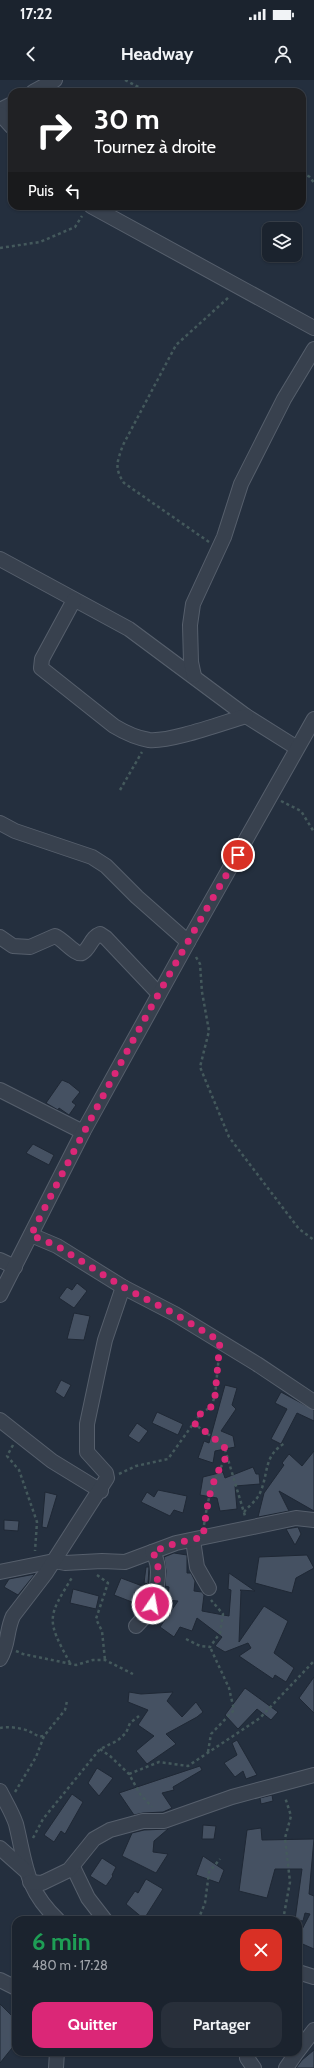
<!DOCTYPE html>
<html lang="fr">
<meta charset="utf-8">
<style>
:root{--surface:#1b232e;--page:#282f3a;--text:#f1f3f6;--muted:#a0a4aa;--line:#39404a;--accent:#db2777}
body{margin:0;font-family:Cabin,sans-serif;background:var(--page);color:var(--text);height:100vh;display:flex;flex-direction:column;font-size:15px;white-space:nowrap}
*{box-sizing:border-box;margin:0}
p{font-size:13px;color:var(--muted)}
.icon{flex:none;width:22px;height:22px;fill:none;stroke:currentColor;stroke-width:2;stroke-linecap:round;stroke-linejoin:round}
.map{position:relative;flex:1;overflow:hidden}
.drawer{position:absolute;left:12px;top:1836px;width:290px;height:140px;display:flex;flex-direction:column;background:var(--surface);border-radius:12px;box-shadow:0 1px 3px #0004,0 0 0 1px var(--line)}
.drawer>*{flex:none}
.top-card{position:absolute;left:8px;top:8px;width:298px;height:122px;border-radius:12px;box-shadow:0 1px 3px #0004,0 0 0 1px var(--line);background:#202124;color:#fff;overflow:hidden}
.buttons{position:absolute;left:262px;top:142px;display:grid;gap:8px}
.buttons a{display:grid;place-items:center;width:40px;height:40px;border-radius:8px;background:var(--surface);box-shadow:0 1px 3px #0004,0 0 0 1px var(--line);font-size:20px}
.pin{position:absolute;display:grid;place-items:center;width:34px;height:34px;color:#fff;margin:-17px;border:2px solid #fff;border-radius:50%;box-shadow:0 1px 4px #0007}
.me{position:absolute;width:44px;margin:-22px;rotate:12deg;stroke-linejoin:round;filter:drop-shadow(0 0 3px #0008)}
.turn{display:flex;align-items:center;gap:14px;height:84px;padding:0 20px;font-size:18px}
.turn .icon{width:52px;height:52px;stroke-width:2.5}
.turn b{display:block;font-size:28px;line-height:34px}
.then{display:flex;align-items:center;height:38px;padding:0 20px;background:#0003;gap:8px;font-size:15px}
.round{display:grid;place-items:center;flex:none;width:42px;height:42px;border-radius:12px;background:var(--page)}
.headline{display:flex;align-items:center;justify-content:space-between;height:68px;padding:0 20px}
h1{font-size:24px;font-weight:700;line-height:30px;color:#1e9e55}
.button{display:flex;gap:8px;margin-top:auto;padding:8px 20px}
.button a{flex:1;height:46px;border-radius:12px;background:var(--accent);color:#fff;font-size:16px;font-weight:700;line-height:46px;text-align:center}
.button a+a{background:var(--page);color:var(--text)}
.status{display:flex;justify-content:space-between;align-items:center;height:28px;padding:0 20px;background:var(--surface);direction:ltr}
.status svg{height:11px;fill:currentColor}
header{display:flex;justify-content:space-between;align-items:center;height:52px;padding:0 20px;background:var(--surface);font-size:18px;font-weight:700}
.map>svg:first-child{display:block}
.building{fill:#455162;stroke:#1f2835}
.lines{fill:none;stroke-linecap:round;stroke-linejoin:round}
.minor-casing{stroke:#565f6c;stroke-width:16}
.path{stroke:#44595c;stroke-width:2.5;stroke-dasharray:3 3;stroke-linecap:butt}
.minor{stroke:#38414e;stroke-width:14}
.route{stroke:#db2777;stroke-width:7;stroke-dasharray:0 12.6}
</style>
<div class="status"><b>17:22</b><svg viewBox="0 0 49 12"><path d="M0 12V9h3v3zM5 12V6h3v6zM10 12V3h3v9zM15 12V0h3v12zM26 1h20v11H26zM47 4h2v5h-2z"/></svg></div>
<header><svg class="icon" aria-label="back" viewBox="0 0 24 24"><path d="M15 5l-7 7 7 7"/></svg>Headway<svg class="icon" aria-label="person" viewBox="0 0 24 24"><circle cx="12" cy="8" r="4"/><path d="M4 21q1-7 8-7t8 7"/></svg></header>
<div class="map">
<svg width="314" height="1988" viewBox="0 0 314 1988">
<rect width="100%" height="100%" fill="#242f3e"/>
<g class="building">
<polygon points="62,1000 69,1003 80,1012 72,1022 76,1025 69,1035 59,1028 58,1030 46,1023"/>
<polygon points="33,1064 54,1075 49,1085 26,1073"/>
<polygon points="77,1203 87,1211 74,1228 59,1218 67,1207 72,1210"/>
<polygon points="74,1233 90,1236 84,1260 67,1259"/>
<polygon points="61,1300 71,1305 64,1318 55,1312"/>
<polygon points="225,1305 237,1308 232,1325 236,1329 221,1351 233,1356 235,1367 215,1371 213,1383 198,1378 204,1361 209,1363"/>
<polygon points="281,1312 314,1330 314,1341 297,1333 281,1364 271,1359 287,1329 275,1323"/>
<polygon points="157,1332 183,1344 178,1355 152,1343"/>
<polygon points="137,1343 148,1351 139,1363 128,1356"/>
<polygon points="314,1371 314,1431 279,1411 289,1431 258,1437 264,1413 284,1385 282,1383 289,1374 302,1386"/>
<polygon points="253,1387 256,1394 259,1394 260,1404 235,1406 237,1429 220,1431 217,1418 200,1415 203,1397 223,1392 225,1398"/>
<polygon points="158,1410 187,1416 183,1433 174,1430 170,1436 141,1422 147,1412 154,1417"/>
<polygon points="45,1412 57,1415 47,1448 42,1447"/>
<polygon points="4,1440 19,1441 18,1451 4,1450"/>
<polygon points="298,1447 301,1454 295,1465 286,1449"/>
<polygon points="174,1473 187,1475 187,1493 191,1493 195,1501 194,1511 202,1512 204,1515 202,1531 229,1536 231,1510 228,1509 229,1493 255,1511 240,1510 241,1511 239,1562 264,1526 288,1541 274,1573 294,1588 286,1602 275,1595 273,1599 239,1576 251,1568 248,1563 225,1572 215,1566 222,1557 197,1538 192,1551 180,1547 174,1557 160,1547 178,1521 167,1520 169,1507 165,1506 166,1491 164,1477"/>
<polygon points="307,1475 314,1488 296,1498 292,1513 255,1503 259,1477"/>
<polygon points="146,1487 149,1487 148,1504 144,1503"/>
<polygon points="35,1494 18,1515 4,1507 9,1499"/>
<polygon points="121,1498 145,1507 137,1524 114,1515"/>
<polygon points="73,1509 99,1516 96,1529 70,1523"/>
<polygon points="314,1597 314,1633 299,1618"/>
<polygon points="245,1608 278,1632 271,1640 257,1629 238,1649 225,1635"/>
<polygon points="129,1612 141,1614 173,1612 167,1621 182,1637 196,1622 203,1632 197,1637 166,1654 176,1664 147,1684 136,1671 154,1656 138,1645 148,1630 128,1622"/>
<polygon points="237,1660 257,1695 246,1699 243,1691 235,1697 224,1683 237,1675 232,1663"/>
<polygon points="200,1686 202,1690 173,1707 174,1710 162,1713 172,1728 163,1732 143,1733 134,1735 119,1713"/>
<polygon points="97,1688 113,1698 99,1716 88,1703"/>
<polygon points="72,1714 83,1722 65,1754 61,1751 54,1762 44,1755"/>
<polygon points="272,1715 273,1721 261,1724 260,1718"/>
<polygon points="203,1745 216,1746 214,1759 202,1759"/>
<polygon points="261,1748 262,1760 314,1759 309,1814 314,1816 314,1869 298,1862 298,1857 310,1834 305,1833 303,1841 295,1840 302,1789 275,1789 267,1818 239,1811 247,1750"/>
<polygon points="168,1749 154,1761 153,1772 168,1774 156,1793 122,1776 132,1753 144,1750"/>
<polygon points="203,1776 224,1790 219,1803 196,1795"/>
<polygon points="102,1778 116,1787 112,1795 113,1796 106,1806 90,1796"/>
<polygon points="146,1799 163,1809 144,1839 126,1824 135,1811 138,1813"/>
<polygon points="0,1924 16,1940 16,1963 0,1983"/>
<polygon points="298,1945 304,1949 298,1957"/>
<polygon points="314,1970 314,1988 296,1988 302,1980"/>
</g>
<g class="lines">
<g class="minor-casing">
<g id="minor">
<polyline points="33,12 55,0"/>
<polyline points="0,30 12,24"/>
<polyline points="0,34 12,47"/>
<polyline points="91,126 314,248"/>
<polyline points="0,479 129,549 246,636 297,668"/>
<path d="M 74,520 L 42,579 L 41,588 L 114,646 C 124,652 137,658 149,660 C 171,662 222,643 246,636"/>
<polyline points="194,596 191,582 190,545 193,524 224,457 241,404 284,319 314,269"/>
<polyline points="0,743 15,751 92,777 106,786 137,817 188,862"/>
<path d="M 0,857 L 13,866 L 30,867 L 55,856 C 63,859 76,876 82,873 C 90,869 91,857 100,854 L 106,858 L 159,914"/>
<polyline points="0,1010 83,1052"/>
<polyline points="31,1155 57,1166 123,1207 175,1234 257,1284 314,1322"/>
<polyline points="0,1180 15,1187"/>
<polyline points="0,1215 83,1052 188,862 314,639"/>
<polyline points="0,1340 52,1381 101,1411"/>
<polyline points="193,1460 197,1487 209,1508"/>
<polyline points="0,1492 54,1481 65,1483 102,1481 125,1482 176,1463 296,1438 314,1440"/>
<path d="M 136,1546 C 141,1541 146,1536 149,1529 C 157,1515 163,1485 152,1472"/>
<path d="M 0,1579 C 9,1564 6,1551 13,1536 L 46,1493 L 107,1398 L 106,1393 L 87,1372 L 87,1344 L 98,1292 L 105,1260 L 123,1207"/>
<path d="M 0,1711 C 6,1723 12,1732 16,1744 C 26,1785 25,1809 58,1840"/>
<polyline points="0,1768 26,1791"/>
<polyline points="73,1787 88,1818 105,1840"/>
<polyline points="30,1802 42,1803 69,1790 94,1759 110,1750 143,1741 164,1741 232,1717 314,1695"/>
<polyline points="298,1892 314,1897"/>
<polyline points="0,1900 16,1908"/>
<polyline points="298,1971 314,1950"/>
<polyline points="250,1972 247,1978 254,1988"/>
<polyline points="56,1988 57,1972"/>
<polyline points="286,1988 297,1972"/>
</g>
</g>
<g class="path">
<polyline points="125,0 148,12"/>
<polyline points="302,93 310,97 314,103"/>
<polyline points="0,168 40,162 75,147 82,136"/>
<path d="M 209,462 L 124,403 C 114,388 117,382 123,365 L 176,265 L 229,217"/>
<polyline points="120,710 142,672"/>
<polyline points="281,721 301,731 314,752"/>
<polyline points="196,877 200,884 202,912 209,951 200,987 229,1057 299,1149 314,1160"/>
<polyline points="193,1343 224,1366 245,1436"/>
<polyline points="13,1365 7,1376 19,1390 37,1442 35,1471"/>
<polyline points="119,1394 136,1386 168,1379 201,1333 211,1327 215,1316 219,1275"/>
<path d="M 244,1432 C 249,1426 257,1420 260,1413 C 269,1393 263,1376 285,1363"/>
<path d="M 204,1445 C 208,1418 212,1400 227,1377"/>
<polyline points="97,1495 108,1503 96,1539 102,1551 105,1580"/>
<polyline points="186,1559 200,1566 210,1567 220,1553 223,1534 211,1520"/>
<polyline points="16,1571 23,1574 76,1585 93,1580 105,1580 133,1594"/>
<path d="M 70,1583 C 46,1539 47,1538 73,1496"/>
<path d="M 0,1648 C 8,1646 21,1648 29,1651 C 35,1654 37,1657 44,1656"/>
<polyline points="100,1669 110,1676 129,1694 140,1714 152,1727"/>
<polyline points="208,1672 211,1654 234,1630 229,1608 210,1567"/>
<polyline points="129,1694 159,1682 188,1686 260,1638 314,1581"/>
<polyline points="15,1712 36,1677 44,1656 65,1630 67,1621"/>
<polyline points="33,1758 43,1739 100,1669 117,1661 126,1653 130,1643 139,1636"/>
<polyline points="198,1840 205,1823 209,1792 220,1779"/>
<polyline points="283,1840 290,1802 285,1758 291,1736 285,1717"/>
</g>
<use href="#minor" class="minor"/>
</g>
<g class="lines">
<path class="route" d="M 152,1524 C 155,1509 164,1485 152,1472 L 176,1463 L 203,1457 C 207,1426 209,1403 227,1376 L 224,1366 L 194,1343 L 201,1333 L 211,1327 L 215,1316 L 220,1261 L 175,1234 L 123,1207 L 57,1166 L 31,1155 C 96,1026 165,899 238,775"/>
</g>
</svg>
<div class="buttons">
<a><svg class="icon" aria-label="layers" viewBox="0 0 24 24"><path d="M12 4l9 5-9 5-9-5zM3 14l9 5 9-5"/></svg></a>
</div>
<div class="pin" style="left:238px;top:775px;background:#d93025"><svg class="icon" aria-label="arrive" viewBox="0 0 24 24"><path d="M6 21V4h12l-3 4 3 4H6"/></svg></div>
<svg class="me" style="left:152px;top:1524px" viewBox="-20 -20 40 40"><circle r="17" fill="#db2777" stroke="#fff" stroke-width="3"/><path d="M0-11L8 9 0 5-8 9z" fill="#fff"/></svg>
<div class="top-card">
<div class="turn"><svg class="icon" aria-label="right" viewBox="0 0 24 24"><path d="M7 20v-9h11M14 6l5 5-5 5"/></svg><div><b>30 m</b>Tournez à droite</div></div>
<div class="then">Puis<svg class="icon" aria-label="left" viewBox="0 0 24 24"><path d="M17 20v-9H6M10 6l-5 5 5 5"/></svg></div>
</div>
<section class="drawer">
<div class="headline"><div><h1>6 min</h1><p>480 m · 17:28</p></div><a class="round" style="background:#d93025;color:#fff"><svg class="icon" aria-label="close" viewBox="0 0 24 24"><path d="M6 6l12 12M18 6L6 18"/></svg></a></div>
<div class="button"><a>Quitter</a><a>Partager</a></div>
</section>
</div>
